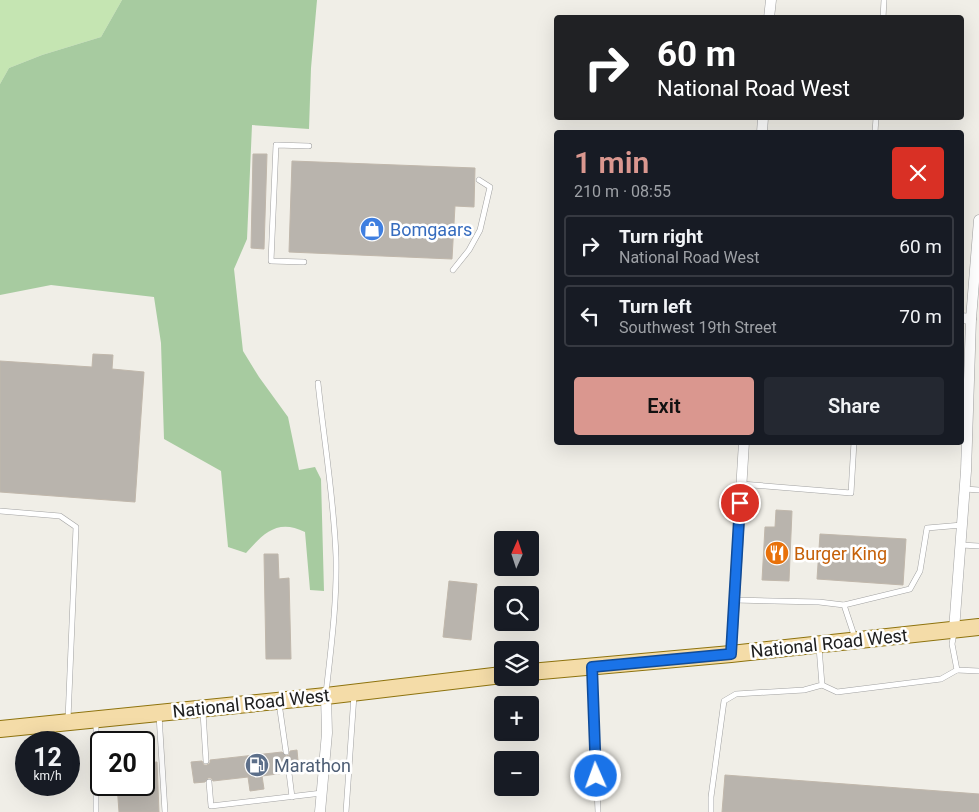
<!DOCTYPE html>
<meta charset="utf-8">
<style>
:root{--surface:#171b24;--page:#242831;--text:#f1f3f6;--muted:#9ea1a6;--line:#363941;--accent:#da978f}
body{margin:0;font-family:Roboto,sans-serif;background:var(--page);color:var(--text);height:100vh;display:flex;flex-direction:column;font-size:19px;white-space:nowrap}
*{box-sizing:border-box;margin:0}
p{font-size:16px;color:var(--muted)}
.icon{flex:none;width:28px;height:28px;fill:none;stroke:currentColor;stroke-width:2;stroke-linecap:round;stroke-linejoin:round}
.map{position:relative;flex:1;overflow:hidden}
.details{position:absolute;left:554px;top:130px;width:410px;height:315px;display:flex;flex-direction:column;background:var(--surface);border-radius:5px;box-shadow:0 5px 20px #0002}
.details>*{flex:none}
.banner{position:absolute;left:554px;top:15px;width:410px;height:105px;border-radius:5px;box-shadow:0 5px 20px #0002;background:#202124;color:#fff;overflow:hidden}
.needle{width:32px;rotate:3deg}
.controls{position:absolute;left:494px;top:531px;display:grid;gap:10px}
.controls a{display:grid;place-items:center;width:45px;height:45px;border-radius:5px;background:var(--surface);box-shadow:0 5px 20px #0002;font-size:25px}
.speed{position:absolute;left:15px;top:731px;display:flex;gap:10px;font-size:25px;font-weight:700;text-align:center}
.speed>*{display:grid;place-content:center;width:65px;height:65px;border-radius:50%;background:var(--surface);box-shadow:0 5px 20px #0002;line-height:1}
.speed small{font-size:12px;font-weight:400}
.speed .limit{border:2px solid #111;border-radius:8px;background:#fff;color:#111}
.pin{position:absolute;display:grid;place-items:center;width:42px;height:42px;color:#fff;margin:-21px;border:2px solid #fff;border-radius:50%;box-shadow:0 1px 5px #0007}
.me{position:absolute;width:55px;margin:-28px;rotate:358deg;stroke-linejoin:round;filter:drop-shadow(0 0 4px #0008)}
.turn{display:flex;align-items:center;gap:18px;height:105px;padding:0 20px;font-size:22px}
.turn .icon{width:65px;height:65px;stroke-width:2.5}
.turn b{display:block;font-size:35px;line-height:42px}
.round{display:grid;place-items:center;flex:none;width:52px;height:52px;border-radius:5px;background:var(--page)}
.headline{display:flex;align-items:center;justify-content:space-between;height:85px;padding:0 20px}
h1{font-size:30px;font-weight:600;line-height:38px;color:var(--accent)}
.action{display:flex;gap:10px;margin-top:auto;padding:10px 20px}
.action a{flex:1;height:58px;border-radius:5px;background:var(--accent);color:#111;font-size:20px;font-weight:600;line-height:58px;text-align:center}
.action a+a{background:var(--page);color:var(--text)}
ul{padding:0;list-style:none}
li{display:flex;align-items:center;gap:15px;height:62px;margin:0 10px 8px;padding:0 10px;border:2px solid var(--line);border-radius:5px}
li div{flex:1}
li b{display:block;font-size:19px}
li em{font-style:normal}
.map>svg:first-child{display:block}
.grass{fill:#c5e5b2}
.forest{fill:#a7cba0}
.building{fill:#b9b4ad;stroke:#c0b7ab}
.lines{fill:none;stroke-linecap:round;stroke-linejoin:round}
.lane-casing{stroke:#a1a1a1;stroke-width:6}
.street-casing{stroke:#a1a1a1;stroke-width:11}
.primary-casing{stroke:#8e730e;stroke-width:18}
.lane{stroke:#fff;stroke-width:5}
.street{stroke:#fff;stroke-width:10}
.primary{stroke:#f4dca8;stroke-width:16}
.route-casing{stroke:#114b97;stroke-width:12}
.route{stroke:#1a73e8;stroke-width:9}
.labels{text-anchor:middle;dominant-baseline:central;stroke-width:5;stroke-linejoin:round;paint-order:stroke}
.shop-label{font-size:18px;fill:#366cbe;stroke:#fff;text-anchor:start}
.food-label{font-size:18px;fill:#c56008;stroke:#fff;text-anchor:start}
.street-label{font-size:18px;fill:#202020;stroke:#fff}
.service-label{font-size:18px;fill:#4e5e75;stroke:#fff;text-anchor:start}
</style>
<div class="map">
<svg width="979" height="812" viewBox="0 0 979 812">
<rect width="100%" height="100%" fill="#f0eee7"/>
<polygon class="grass" points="0,0 122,0 101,37 42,55 9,68 0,84"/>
<path class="forest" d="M 122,0 L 317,0 L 311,68 L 309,129 L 252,125 L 247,239 L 234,269 L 243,351 L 259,377 L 288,417 L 299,470 L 315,467 L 321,479 L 324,591 L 310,590 L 305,532 C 277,518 263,534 246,553 L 228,547 L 221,471 L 164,439 L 161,343 L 154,297 L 51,285 L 0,295 L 0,84 L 9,68 L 42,55 L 101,37 Z"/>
<g class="building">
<polygon points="253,154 267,154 264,249 251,248"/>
<polygon points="292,161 475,168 474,207 455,206 452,259 289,252"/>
<polygon points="93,354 113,355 112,369 144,372 135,502 0,492 0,361 92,367"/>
<polygon points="776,510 792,511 789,581 762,580 765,527 775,527"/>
<polygon points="820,534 906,539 903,585 817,579"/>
<polygon points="264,554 278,554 279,579 289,578 291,659 266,659"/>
<polygon points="449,581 477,584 471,640 443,637"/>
<polygon points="297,750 299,772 293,772 289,769 286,770 285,773 262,776 264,789 250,791 248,777 213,781 211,778 208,778 205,782 194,783 191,762 202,761 204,765 207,765 210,763 210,760 282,752 286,756 289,755 290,751"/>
<polygon points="157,762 159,812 119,812 117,785 144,785 144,763"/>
<polygon points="725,775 979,794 979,812 722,812"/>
</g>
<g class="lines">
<g class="lane-casing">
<g id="lane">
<polyline points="883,18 884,0"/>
<polyline points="875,132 876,118"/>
<polyline points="304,262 271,261 276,145 309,146"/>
<polyline points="453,270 469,250 480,230 490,187 479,180"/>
<path d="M 318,383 C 324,441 334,498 336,557 C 337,603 331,648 326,693"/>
<polyline points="741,484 851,493 854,442"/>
<polyline points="965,489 979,490"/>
<polyline points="0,511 60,516 76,527 68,719"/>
<polyline points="961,545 979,546"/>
<polyline points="735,600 819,602 844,605 855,638"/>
<polyline points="844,605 910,589 920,571 927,528 962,525"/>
<polyline points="954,633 952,644 957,670 979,671"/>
<polyline points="592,668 598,812"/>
<polyline points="822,685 837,692 941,679 957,670"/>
<polyline points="279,703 286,752"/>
<polyline points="203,712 206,761"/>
<polyline points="159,715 165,812"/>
<polyline points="289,773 292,797"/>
<polyline points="209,782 211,806 322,793"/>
<polyline points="96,812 96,722"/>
<polyline points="346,812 354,695"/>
<polyline points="711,812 711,797 724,701 736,694 804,690 822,685 819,647"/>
</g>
</g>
<g class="street-casing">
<g id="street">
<polyline points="769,18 771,0"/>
<polyline points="762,132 763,118"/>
<polyline points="961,318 971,319"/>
<polyline points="954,630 966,471 971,319 979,220"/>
<polyline points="731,654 744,442"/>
<polyline points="320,812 327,733 326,696"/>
</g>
</g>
<g class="primary-casing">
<g id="primary">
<polyline points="530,672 731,654 979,627"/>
<polyline points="0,729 326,696 502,675"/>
</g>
</g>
<use href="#lane" class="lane"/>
<use href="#street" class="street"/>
<use href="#primary" class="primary"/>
</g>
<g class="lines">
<g class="route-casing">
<polyline id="route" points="596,776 592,667 731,654 740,503"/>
</g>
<use href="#route" class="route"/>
</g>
<defs>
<g id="shop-disc" transform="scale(1.25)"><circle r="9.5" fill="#3f7fe0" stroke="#fff"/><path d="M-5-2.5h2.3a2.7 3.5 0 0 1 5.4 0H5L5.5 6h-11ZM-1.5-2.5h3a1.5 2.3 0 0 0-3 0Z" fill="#fff"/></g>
<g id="restaurant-disc" transform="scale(1.25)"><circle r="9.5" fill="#e8710a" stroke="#fff"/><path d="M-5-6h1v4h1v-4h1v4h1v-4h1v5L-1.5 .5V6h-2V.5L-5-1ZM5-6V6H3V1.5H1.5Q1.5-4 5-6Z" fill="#fff"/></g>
<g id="fuel-disc" transform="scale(1.25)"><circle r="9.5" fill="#5c6f8a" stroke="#fff"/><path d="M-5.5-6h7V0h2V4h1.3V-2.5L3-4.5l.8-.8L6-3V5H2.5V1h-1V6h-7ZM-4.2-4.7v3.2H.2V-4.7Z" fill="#fff"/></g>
</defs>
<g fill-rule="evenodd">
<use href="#shop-disc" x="372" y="229"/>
<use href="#restaurant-disc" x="777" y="553"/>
<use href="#fuel-disc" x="257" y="765"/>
</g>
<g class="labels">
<g class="shop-label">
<text x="390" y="229">Bomgaars</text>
</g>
<g class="food-label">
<text x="794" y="553">Burger King</text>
</g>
<g class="street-label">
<text transform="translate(829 643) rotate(-6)">National Road West</text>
<text transform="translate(251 703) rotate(-6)">National Road West</text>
</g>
<g class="service-label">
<text x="274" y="765">Marathon</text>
</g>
</g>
</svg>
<div class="controls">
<a><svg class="needle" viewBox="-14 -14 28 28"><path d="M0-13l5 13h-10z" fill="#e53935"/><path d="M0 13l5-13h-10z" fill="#9ea1a6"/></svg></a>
<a><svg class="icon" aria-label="search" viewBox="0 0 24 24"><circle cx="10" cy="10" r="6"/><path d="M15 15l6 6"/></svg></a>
<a><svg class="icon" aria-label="layers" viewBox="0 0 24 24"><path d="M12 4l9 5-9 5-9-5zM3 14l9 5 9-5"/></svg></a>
<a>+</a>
<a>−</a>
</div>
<div class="speed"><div>12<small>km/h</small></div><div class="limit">20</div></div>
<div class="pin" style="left:740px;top:503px;background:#d93025"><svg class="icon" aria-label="arrive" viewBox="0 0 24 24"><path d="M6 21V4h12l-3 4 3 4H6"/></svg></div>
<svg class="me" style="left:596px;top:776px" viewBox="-20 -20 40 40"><circle r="17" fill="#1a73e8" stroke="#fff" stroke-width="3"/><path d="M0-11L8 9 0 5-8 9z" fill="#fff"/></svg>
<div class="banner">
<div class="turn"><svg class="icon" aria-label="right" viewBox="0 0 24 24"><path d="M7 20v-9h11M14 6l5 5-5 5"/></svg><div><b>60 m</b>National Road West</div></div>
</div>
<section class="details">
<div class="headline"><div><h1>1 min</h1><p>210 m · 08:55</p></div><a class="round" style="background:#d93025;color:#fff"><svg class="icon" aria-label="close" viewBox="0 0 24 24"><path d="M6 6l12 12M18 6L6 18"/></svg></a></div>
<ul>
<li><svg class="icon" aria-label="right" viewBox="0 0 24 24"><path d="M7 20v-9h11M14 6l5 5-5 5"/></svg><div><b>Turn right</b><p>National Road West</p></div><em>60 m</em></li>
<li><svg class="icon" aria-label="left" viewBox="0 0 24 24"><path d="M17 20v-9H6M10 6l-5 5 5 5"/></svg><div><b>Turn left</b><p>Southwest 19th Street</p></div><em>70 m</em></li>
</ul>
<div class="action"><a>Exit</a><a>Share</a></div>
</section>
</div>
